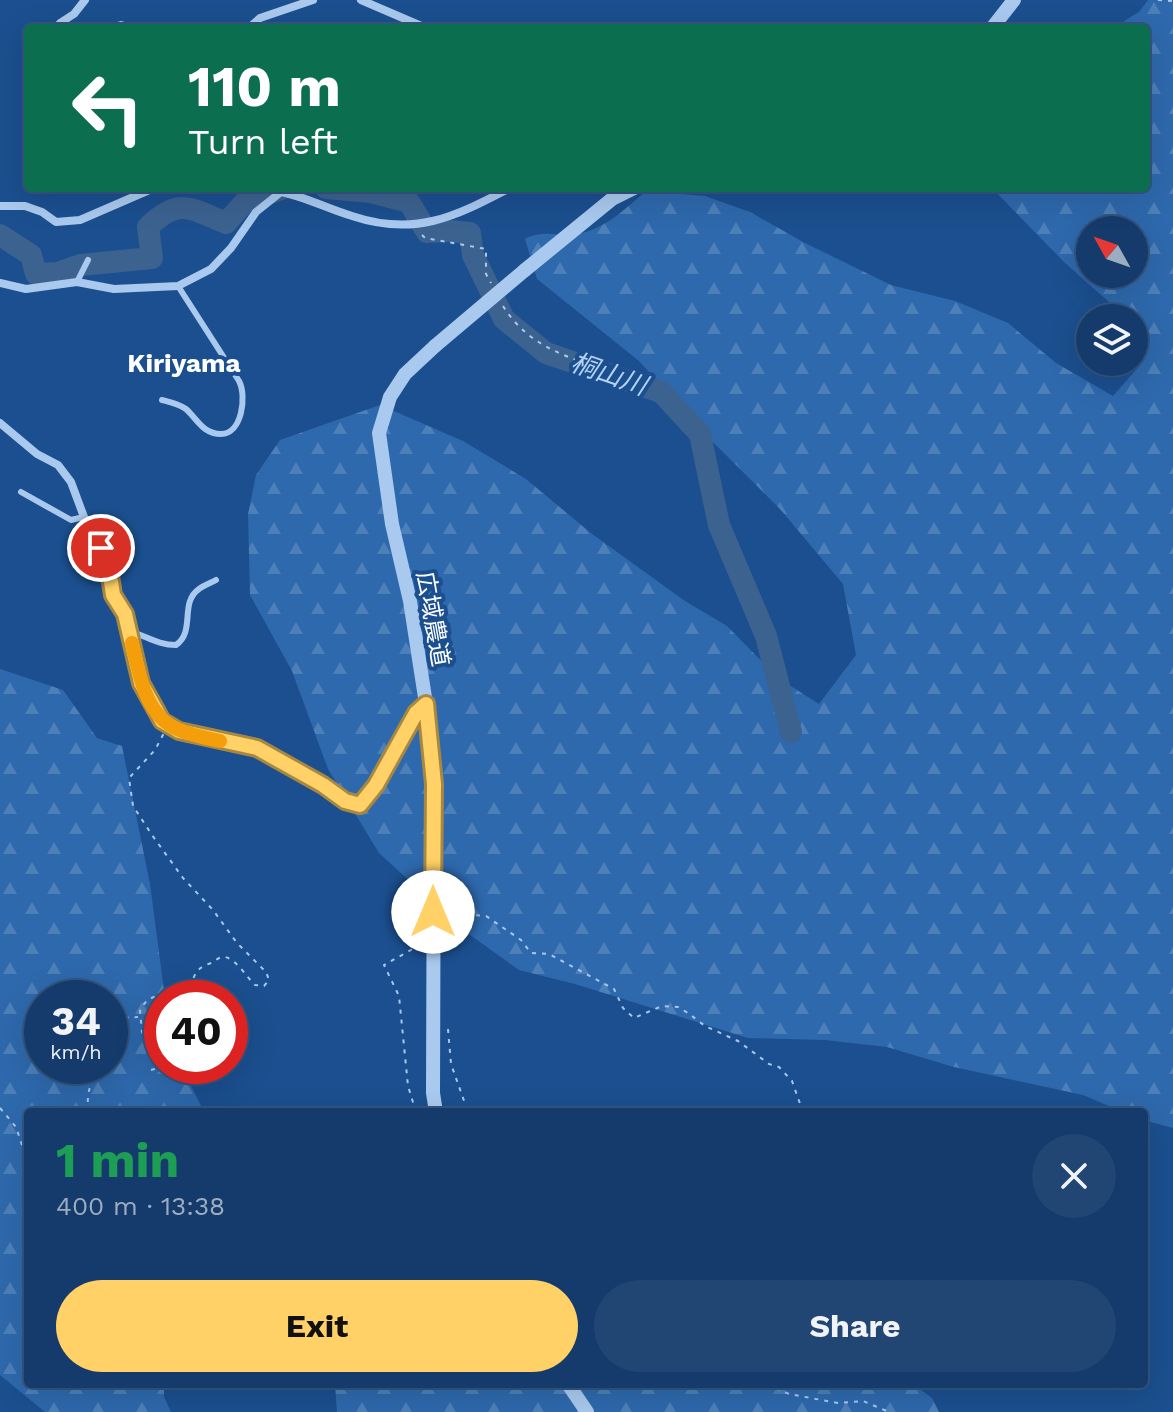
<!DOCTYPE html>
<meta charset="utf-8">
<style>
:root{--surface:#143b6b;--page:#214673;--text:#f1f3f6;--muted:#9dadc1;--line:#33557e;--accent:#ffd166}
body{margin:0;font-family:"Work Sans","Noto Sans JP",sans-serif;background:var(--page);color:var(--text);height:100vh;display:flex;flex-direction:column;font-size:30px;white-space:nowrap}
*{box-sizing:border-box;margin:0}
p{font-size:26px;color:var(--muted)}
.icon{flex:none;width:44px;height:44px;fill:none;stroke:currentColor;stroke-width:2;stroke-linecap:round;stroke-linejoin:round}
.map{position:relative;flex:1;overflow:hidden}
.details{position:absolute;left:24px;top:1108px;width:1124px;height:280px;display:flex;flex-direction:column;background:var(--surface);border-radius:8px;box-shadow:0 8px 32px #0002,0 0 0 2px var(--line)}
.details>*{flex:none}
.guide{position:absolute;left:24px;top:24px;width:1126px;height:168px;border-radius:8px;box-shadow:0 8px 32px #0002,0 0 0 2px var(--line);background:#0b6e4f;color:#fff;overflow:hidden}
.needle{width:52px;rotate:310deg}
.buttons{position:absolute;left:1076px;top:216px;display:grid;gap:16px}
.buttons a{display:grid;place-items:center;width:72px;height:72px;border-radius:50%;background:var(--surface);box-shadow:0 8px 32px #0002,0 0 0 2px var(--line);font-size:40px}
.speed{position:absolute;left:24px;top:980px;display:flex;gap:16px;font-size:40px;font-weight:700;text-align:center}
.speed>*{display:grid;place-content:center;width:104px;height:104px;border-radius:50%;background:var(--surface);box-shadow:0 8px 32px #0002,0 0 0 2px var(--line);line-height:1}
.speed small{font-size:20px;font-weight:400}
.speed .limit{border:12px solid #d22;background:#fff;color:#111}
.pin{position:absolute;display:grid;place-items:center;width:68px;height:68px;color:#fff;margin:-34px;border:4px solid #fff;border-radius:50%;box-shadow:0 2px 8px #0007}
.me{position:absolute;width:88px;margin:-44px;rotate:0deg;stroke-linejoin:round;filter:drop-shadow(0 0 6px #0008)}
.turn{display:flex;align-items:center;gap:28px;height:168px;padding:0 32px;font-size:36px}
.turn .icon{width:104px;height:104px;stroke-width:2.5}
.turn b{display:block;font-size:56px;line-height:68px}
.round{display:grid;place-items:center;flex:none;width:84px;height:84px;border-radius:42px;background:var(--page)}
.summary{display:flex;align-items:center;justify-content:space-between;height:136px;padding:0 32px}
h1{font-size:48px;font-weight:700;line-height:60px;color:#1e9e55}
.action{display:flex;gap:16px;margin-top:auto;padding:16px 32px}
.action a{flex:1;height:92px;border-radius:48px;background:var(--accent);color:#111;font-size:32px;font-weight:700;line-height:92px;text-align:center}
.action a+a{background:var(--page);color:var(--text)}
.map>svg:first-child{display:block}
.forest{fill:url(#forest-firs);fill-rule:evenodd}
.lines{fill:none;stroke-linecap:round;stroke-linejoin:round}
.river{stroke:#3c6290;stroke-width:22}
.path{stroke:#a9c9ee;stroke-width:2;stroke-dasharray:4 6;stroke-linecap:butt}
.service{stroke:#a9c9ee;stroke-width:6}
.minor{stroke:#a9c9ee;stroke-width:8}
.tertiary{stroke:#a9c9ee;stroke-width:14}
.tertiary-bridge{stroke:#a9c9ee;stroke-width:14}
.route-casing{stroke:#a68842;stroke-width:20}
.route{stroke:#ffd166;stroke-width:14}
.slow{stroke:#f59e0b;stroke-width:14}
.labels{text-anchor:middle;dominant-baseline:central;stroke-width:8;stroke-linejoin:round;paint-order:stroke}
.street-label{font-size:24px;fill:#fff;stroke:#1b4f8f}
.neighbourhood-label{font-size:26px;font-weight:bold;fill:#fff;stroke:#1b4f8f}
.water-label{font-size:26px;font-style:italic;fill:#b5d3f5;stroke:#1b4f8f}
</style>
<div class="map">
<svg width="1173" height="1412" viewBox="0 0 1173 1412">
<defs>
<pattern id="forest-firs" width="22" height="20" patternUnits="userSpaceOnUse" patternTransform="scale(2)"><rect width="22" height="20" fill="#2e69ad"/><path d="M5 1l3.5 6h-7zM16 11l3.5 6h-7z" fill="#4d80b9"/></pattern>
</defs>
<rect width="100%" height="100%" fill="#1b4f8f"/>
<g class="forest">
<path d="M 1148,0 L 1173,0 L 1173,1128 L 1144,1120 L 1144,1112 L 1123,1112 L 1083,1095 L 954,1067 L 887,1047 L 825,1040 L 748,1038 L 575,984 L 519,970 L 463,930 L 379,853 L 328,769 L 292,671 L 250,595 L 248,514 L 256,475 L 280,440 L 380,405 L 463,441 L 526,479 L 592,534 L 685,601 L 727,626 L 778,678 L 819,704 L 856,655 L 843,584 L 780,509 L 709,438 L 639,361 L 537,279 L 525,239 C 547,228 561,239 582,233 C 607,227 626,208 646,191 L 705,196 L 750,212 L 805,243 L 891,285 L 955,301 L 1008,323 L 1056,363 L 1113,396 L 1141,364 L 1134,336 L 1134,318 L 1127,318 L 1064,262 L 992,188 L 1146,188 L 1146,28 L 1113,28 L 1139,12 ZM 1090,230 L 1134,230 L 1134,274 L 1090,274 Z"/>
<path d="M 0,669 L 63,690 L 97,738 L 122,746 L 150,884 L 165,998 L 162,998 L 162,1066 L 181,1066 L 204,1112 L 28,1112 L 28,1384 L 164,1384 L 164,1397 L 171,1412 L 45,1412 L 0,1375 ZM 42,998 L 110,998 L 110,1066 L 42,1066 Z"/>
<polygon points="335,1384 913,1384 932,1398 939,1412 337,1412"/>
</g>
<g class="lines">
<g class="river">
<polyline points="326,188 371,192 409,202 427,232 450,231 470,233 473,255 504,319 546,353 661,392 700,434 719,525 766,636 791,732"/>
<path d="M 0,235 L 31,255 L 36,274 L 58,273 L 81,265 L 152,258 L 148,227 C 179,197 190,208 226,223 L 244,203 L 284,188"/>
</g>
<g class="path">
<polyline points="1158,0 1173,1"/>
<polyline points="422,235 425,238 486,249 486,274 491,283"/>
<path d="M 503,306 C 530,349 570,357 615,374"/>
<polyline points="446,913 486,916 521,940 531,953 549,954 614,989 623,1008 634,1018 662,1006 678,1007 688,1013 705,1026 738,1041 769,1064 779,1067 792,1081 803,1112"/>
<polyline points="448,1029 451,1064 468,1112"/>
<path d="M 110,1057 C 118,1044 109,1036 111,1023 L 118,1018 L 138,1017"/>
<path d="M 151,1070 L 162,1067 L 142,1032 L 140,1011 C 149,990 166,998 182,991 C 199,983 187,971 211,963 C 215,961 218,958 222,957 C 234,955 247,978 255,985 L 264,986 L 269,980 L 266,972 L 237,943 L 213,910 L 183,878 L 152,835 L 133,806 L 129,778 L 155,750 L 164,733"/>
<polyline points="0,1108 16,1127 28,1163"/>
<path d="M 88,1112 C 87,1091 89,1082 104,1066"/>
<polyline points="416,1112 408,1086 399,996 384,965 418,946"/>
<polyline points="767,1384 789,1394 838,1403 863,1401 889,1412"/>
</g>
<g class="service">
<polyline points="529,188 535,188"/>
<polyline points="77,282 88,260"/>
<path d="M 162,400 C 170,402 179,404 186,409 C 198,420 203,434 221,434 C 242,434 247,396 239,381 L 178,286"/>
<polyline points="21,492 71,520 84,517"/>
<path d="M 129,631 C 146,636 158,645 176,645 C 196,631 179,603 199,589 C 204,585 211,583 216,580"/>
</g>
<g class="minor">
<polyline points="361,0 426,28"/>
<polyline points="63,28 60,23 74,14 85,0"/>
<polyline points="111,28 121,25 132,28"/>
<polyline points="249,28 260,18 313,0"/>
<polyline points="0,206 25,206 42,212 56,222 80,220 154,188"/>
<path d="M 0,283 L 26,289 L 77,282 L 114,289 L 178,286 L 211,269 L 231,248 L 256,212 L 281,192 C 306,197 328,209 352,216 C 415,237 454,217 510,188"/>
<polyline points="0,423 37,454 58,465 71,482 84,517 101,548 109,569 113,595 125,614 141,683 162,721 179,731 257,748 323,785 345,801 360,805 376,785 416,713 426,705"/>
</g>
<g class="tertiary">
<polyline points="992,28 1014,0"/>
<polyline points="525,270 612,199 634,188"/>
<polyline points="435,346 405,374 390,397 379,433 392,524 410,601 426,704 434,784 433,1093 436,1112"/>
<polyline points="568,1384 587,1412"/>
</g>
<polyline class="tertiary-bridge" points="435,346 525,270"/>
</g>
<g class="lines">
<g class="route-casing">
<polyline id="route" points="101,548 109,569 113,595 125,614 141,683 162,721 179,731 257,748 323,785 345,801 360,805 376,785 416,713 426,704 434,784 433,912"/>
</g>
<use href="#route" class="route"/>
<path class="slow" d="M 132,643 C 139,673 145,715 177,729 C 190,735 206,738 220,741"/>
</g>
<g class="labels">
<g class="street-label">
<text transform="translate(433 619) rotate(80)">広域農道</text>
</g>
<g class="neighbourhood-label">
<text x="184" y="363">Kiriyama</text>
</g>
<g class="water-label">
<text transform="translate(609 374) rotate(19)">桐山川</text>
</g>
</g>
</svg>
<div class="buttons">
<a><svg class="needle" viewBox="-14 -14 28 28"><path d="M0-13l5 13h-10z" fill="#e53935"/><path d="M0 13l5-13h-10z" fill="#9dadc1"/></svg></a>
<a><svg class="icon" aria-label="layers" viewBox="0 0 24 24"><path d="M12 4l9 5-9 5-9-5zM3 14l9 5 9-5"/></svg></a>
</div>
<div class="speed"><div>34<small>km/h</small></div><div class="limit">40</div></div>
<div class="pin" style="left:101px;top:548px;background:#d93025"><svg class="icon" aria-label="arrive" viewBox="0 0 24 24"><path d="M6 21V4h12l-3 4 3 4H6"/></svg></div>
<svg class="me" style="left:433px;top:912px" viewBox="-20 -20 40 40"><circle r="19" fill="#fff"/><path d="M0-13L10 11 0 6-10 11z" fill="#ffd166"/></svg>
<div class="guide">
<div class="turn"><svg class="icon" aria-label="left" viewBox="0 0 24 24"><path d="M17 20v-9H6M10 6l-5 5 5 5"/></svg><div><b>110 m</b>Turn left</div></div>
</div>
<section class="details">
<div class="summary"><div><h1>1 min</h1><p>400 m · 13:38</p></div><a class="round"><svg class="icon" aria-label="close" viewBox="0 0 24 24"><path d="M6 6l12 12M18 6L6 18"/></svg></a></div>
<div class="action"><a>Exit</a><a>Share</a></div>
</section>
</div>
